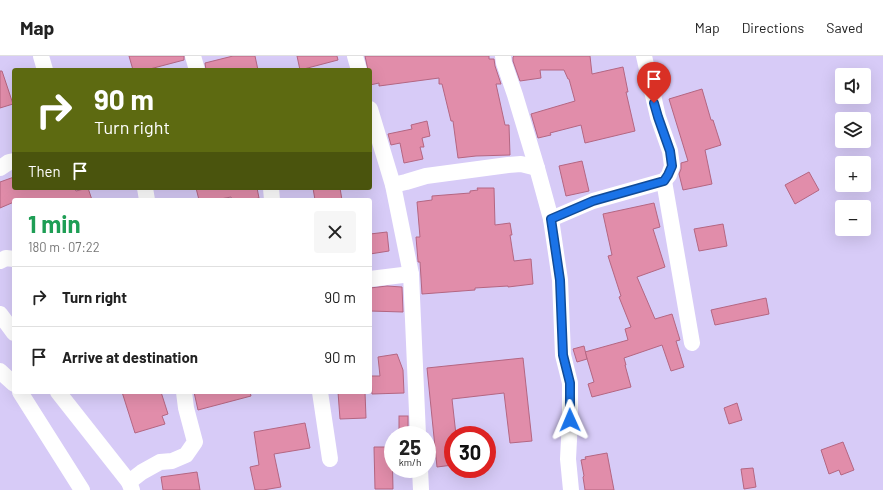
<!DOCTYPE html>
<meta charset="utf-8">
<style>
:root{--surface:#fff;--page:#f6f6f6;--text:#222;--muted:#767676;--line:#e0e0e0}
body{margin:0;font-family:Barlow,sans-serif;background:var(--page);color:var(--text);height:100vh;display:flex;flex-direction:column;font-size:15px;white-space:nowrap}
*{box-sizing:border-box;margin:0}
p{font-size:13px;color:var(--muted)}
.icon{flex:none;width:22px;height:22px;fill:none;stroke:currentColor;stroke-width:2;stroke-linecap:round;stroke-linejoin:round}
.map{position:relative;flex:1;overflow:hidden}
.side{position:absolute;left:12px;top:142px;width:360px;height:196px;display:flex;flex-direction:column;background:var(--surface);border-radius:4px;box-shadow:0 4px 16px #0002}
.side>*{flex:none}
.banner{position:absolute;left:12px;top:12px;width:360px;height:122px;border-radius:4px;box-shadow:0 4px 16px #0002;background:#5d6a11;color:#fff;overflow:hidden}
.fabs{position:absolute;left:835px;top:12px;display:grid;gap:8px}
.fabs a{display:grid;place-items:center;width:36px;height:36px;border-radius:4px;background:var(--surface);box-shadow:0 4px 16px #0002;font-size:20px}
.speed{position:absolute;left:384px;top:370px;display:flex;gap:8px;font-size:20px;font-weight:700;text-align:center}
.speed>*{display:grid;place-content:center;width:52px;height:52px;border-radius:50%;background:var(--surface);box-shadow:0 4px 16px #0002;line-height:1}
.speed small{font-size:10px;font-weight:400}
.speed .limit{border:6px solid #d22;background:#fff;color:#111}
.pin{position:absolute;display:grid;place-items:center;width:34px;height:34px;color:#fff;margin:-41px -17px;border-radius:50% 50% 50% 0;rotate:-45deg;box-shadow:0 0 4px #0007}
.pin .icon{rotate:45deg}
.me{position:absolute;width:44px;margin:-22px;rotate:359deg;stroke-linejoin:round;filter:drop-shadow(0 0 3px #0008)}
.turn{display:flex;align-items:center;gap:14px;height:84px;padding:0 16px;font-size:18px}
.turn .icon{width:52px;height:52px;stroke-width:2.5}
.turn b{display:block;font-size:28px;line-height:34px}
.then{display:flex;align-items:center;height:38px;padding:0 16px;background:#0003;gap:8px;font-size:15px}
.round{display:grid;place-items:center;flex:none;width:42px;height:42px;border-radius:4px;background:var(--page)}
.headline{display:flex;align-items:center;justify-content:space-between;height:68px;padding:0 16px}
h1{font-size:24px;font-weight:700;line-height:30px;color:#1e9e55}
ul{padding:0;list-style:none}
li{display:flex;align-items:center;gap:12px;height:60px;padding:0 16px;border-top:1px solid var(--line)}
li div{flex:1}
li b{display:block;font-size:15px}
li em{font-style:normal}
header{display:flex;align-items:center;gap:24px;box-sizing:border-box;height:56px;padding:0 20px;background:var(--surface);border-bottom:1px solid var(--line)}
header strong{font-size:19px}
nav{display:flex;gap:22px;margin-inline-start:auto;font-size:14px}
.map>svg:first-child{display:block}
.building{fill:#e18daa;stroke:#b46682}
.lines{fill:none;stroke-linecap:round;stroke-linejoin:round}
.street{stroke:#fff;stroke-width:16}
.route-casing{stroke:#114b97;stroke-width:10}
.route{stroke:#1a73e8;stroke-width:7}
</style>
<header>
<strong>Map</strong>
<nav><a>Map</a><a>Directions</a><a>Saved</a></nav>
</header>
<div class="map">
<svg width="883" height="434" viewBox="0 0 883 434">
<rect width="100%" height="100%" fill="#d7cbf7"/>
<g class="building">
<polygon points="129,0 184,0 184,4 146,14 133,14"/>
<polygon points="233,0 255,0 258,14 206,14 205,7"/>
<polygon points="297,0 337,0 338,4 300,14"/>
<polygon points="365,0 489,0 489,3 494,3 495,10 501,28 496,28 505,69 509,69 510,99 476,100 458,102 453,65 451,65 442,28 439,28 439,22 379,30 379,27 370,29 370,14 368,14"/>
<polygon points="514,0 590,0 592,18 623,11 628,36 626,36 635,75 585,87 581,69 550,77 551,79 538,82 531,58 575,45 569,23 568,23 564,14 540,14 541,22 520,25 513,5 513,1"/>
<polygon points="0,15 2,15 13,48 0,52"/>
<polygon points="702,33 711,64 713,64 721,89 705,94 712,128 683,134 679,118 681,113 681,107 688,105 669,43"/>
<polygon points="427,65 430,80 422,82 424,91 420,91 423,103 404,107 400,87 391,89 388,78 412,73 411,69"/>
<polygon points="582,105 589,135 566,140 559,110"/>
<polygon points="809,116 819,134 795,148 785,129"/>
<polygon points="14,121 14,132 74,132 76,135 88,132 92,144 14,144 14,146 0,152 0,126"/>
<polygon points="196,132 257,132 259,142 248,144 232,144 231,141 215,144 199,144"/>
<polygon points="313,132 340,132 342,144 315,144"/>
<polygon points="477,132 494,132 495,169 510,167 512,179 510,179 514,205 531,203 533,228 508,231 508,230 475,232 475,234 422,238 420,206 418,206 418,205 416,181 420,181 417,146 432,144 432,140 470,137 470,135 478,134"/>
<polygon points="654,147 660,171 653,173 665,211 637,221 655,263 672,258 680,284 676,285 684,311 671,315 662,289 624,302 626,309 625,309 631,331 592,341 588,328 594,326 585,296 628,284 625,273 631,271 619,241 621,240 608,200 612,199 603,158"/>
<polygon points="723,168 727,190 699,195 694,173"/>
<polygon points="387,176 389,195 370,198 370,178"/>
<polygon points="387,230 402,231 403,256 370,255 370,232"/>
<polygon points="766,242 769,258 715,269 711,254"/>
<polygon points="584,290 587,303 577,306 573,293"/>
<polygon points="397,298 403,314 404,337 372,338 371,320 380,320 378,301"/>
<polygon points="523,302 532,385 510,387 504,337 452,343 456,379 453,379 453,409 437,411 427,312"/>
<polygon points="122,336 161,336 168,358 162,360 165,368 135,377"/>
<polygon points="194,336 250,336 251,340 198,354"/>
<polygon points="338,336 365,336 366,362 340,363"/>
<polygon points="737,347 742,364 729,368 724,352"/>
<rect x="399" y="360" width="9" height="19"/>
<polygon points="305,367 310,392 274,398 281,431 263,434 255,434 250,411 259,409 254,376"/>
<polygon points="843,386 854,414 841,419 839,414 829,418 821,394"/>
<polygon points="374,391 392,391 393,433 375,433"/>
<polygon points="607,397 614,434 585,434 583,421 584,420 581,404 586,403 585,401"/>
<polygon points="753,412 756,431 744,433 741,413"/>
<polygon points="197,416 200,434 163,434 161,421"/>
</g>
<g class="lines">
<g class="street">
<polyline points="41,0 45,14"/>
<polyline points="193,0 197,14"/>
<polyline points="355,0 359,14"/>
<polyline points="503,0 504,7 515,39 537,112 551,163 560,224 563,299 570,327 570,364 568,403 571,434"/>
<polyline points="370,53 393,129 411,218 418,379"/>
<polyline points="0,112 9,106 14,105"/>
<polyline points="664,125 692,287"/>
<polyline points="393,129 406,126 426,120 508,109 521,108 537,112"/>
<polyline points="145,132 147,144"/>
<polyline points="271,132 272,144"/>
<polyline points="551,163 593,145 664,125 669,119 672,110 670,95 658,61 644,0"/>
<polyline points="0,205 6,202 14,203"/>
<polyline points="370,223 411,218"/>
<polyline points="0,258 14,277"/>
<polyline points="0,315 14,328"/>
<polyline points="20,336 82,434"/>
<polyline points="58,336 129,426 132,434"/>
<polyline points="320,336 330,403"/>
<polyline points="420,413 421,434"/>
<polyline points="129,426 142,416 160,406 172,405 186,399 195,386 186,352 184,336"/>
</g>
</g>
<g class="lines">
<g class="route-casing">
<polyline id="route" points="570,364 570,327 563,299 560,224 551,163 593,145 664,125 668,119 672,110 670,95 658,61 654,47"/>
</g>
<use href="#route" class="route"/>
</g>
</svg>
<div class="fabs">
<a><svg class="icon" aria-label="sound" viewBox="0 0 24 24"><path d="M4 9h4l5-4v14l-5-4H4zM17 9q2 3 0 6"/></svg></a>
<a><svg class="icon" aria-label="layers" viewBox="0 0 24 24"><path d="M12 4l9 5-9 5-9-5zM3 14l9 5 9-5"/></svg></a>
<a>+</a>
<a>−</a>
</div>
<div class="speed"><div>25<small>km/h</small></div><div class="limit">30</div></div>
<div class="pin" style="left:654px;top:47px;background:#d93025"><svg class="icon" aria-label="arrive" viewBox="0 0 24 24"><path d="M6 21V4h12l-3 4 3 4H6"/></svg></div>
<svg class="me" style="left:570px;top:364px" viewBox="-20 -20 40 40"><path d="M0-17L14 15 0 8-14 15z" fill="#1a73e8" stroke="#fff" stroke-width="4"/></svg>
<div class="banner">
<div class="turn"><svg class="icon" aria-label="right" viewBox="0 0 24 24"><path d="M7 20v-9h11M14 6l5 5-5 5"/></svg><div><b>90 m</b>Turn right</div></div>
<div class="then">Then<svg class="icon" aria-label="arrive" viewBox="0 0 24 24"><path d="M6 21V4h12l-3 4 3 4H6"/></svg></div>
</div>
<section class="side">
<div class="headline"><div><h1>1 min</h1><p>180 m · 07:22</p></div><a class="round"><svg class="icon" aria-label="close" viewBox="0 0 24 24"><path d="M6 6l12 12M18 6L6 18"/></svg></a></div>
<ul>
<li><svg class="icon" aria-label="right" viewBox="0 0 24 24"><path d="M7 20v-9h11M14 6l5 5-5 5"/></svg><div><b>Turn right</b></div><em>90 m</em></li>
<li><svg class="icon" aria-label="arrive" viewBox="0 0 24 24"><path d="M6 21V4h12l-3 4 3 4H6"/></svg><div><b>Arrive at destination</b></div><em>90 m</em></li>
</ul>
</section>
</div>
